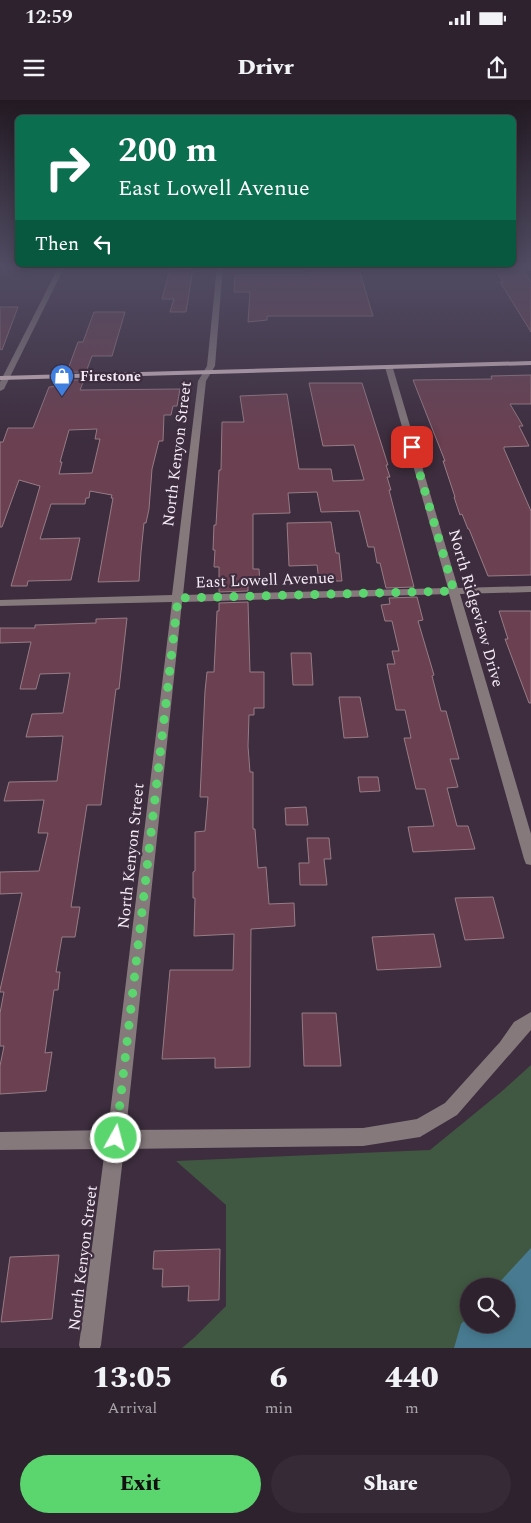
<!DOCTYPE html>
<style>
:root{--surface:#2e222e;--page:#362a36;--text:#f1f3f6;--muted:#a7a4aa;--line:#493f4a;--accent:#5bd56e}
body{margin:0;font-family:Spectral,serif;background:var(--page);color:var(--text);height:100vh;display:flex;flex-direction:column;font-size:19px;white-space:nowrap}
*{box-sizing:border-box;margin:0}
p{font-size:16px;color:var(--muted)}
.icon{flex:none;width:28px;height:28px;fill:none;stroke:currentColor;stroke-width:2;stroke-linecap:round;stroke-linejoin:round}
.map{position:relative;height:1248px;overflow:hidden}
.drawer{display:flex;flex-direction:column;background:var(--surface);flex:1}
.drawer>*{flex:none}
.hud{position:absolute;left:15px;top:15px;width:501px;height:152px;border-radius:8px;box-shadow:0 2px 12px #0003,0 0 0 1px var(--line);background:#0b6e4f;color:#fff;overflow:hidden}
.fabs{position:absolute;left:460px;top:1178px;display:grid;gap:10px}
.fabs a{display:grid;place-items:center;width:55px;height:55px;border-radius:50%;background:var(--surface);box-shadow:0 2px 12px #0003,0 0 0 1px var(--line);font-size:25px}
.pin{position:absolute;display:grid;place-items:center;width:42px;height:42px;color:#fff;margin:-21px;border-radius:10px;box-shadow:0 2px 8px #0006}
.me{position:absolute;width:55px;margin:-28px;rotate:7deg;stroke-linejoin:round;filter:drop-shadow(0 0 4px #0008)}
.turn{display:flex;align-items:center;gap:18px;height:105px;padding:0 20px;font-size:22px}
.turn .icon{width:65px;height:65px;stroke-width:2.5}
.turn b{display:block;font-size:35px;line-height:42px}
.then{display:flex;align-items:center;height:48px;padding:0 20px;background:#0003;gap:10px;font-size:19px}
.eta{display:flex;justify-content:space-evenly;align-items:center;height:85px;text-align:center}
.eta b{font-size:30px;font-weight:800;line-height:35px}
.action{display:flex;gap:10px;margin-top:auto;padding:10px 20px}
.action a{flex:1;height:58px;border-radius:30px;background:var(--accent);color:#111;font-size:20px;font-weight:800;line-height:58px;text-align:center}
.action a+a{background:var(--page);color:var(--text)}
.status{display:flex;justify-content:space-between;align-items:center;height:35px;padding:0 25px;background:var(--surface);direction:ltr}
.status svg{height:14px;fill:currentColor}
header{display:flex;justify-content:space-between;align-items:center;height:65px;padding:0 20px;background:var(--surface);font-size:22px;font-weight:800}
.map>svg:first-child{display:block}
.green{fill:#405841}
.water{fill:#487b91}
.building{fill:#6b4051;stroke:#967c85;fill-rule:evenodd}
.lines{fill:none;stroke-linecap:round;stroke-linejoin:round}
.minor{fill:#85797c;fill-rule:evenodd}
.major{fill:#d7bec5;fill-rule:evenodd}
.route{stroke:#5bd56e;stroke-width:9;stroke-dasharray:0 16.2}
.labels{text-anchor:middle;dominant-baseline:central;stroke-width:4.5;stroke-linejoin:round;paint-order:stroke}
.far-poi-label{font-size:14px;font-weight:bold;fill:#f6ecf7;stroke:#3d2d3e;text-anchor:start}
.street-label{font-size:16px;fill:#f6ecf7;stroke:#3d2d3e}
</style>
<div class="status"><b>12:59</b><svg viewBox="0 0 49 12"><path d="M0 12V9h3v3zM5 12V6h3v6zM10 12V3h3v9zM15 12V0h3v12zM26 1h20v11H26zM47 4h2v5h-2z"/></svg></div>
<header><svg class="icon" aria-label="menu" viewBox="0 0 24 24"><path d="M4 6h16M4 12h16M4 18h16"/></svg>Drivr<svg class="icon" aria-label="share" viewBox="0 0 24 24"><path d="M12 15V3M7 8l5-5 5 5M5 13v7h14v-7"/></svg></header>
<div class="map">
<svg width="531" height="1248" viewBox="0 0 531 1248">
<rect width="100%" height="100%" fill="#3d2d3e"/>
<polygon class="green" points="531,965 531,1166 506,1186 469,1186 469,1224 464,1248 182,1248 195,1237 226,1206 226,1105 176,1061 430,1050 501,992"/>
<polygon class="water" points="531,1148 531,1248 454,1248 461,1224 469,1216 469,1224 506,1224 506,1186 496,1186"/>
<g class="building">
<polygon points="171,166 188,166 193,169 186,212 170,212 174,199 162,199"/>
<polygon points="309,166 358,166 373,216 267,216 267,220 248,222 250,192 234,192 235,175 310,175"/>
<polygon points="493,166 520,166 531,182 531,232 507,193 500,182 503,182"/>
<polygon points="0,207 18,207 2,250 0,249"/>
<polygon points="94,212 125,212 112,256 92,256 86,272 67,272 78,242 83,242"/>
<polygon points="531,275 531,304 510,304 523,326 519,326 529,346 504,347 504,349 531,411 531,475 488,476 469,429 468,429 462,414 460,415 454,397 455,397 443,361 445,361 413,280 492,279 491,276"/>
<path d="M 64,280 L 84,280 L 80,290 L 180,289 L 177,306 L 173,306 L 171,315 L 164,315 L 163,341 L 159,341 L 152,369 L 149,409 L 146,423 L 144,423 L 141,452 L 139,481 L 98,482 L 113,398 L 111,398 L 112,395 L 90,391 L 89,398 L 86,398 L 85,404 L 51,404 L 40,439 L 80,438 L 71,480 L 28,481 L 27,486 L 11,486 L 40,386 L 19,380 L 2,427 L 0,427 L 0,342 L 3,342 L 8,328 L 33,328 L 49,287 L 61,286 ZM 97,329 L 95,339 L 100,339 L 92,373 L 59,374 L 62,362 L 60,362 L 69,330 Z"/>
<polygon points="309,283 362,283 388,365 386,365 390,377 387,377 391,390 389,390 414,487 386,488 380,463 377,463 374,447 368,447 359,411 321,412 317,392 288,393 290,413 253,414 253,469 259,469 260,483 248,484 248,491 219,492 219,467 214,467 215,450 213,450 214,425 216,425 219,370 221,370 222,322 244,322 240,296 287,294 299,369 331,369 333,381 364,380 354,345 323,346"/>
<polygon points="331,422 336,453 339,453 342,481 319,481 317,465 289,466 287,423"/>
<polygon points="417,497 423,520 418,521 434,575 432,576 441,611 446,611 459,659 450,659 458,687 447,688 457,726 468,726 475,749 413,752 408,727 434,726 425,689 416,689 404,638 411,638 405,610 396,610 387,564 395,564 392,551 399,551 392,521 385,521 381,505 390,504 389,498"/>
<polygon points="248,502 250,572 264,572 264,608 254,608 254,615 249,615 248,646 250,672 253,672 253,729 255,729 258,768 266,767 269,804 294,803 295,826 251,829 250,967 215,968 215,958 162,959 170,870 233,870 234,834 194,836 195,798 193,798 193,772 195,771 195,732 205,731 208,697 200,697 205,591 207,572 214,572 217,511 219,511 219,503"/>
<polygon points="499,511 531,511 531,603 529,603 505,539 508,539"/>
<polygon points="127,518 119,589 116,589 101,705 87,705 71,807 80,807 75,837 62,837 56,872 60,872 58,890 54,890 45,953 52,952 46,991 0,994 0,966 4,946 0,946 0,913 4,892 0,892 0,890 22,793 0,794 0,772 39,771 48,733 38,733 44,700 4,701 9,682 57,681 63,636 26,637 32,614 63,613 70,573 40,574 36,589 20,589 31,542 0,543 0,528 35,528 35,525 96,523 96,519"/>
<polygon points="291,553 311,553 313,585 293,585"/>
<polygon points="339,597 360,597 368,637 344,638"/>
<polygon points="358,677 378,677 380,691 360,692"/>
<polygon points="306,707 308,725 286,725 285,708"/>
<polygon points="307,738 329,738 331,759 324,759 327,785 300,785 299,763 309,763"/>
<polygon points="493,797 504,838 465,840 455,798"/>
<polygon points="434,834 441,867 377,870 372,837"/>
<polygon points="302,913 336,913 341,966 304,966"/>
<polygon points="220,1149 219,1200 188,1201 189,1186 162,1187 163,1169 153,1169 154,1151"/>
<polygon points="59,1155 52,1219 1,1222 10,1157"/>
</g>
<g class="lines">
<g class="minor">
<polygon points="59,166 65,166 4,289 0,291 0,282"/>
<polygon points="217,166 223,166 215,266 206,281 183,495 448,488 385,267 392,265 458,488 531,486 531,492 460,494 531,734 531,765 526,764 524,759 449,494 182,502 126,1030 363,1028 417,1019 445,1003 500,942 514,922 531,912 531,930 457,1015 420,1037 363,1046 124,1049 101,1245 100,1248 80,1248 79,1245 105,1049 0,1050 0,1032 108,1030 172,502 0,506 0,500 172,495 198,281 207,266"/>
</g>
<polygon class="major" points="531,261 531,265 0,280 0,276"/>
</g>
<linearGradient id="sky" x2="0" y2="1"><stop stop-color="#221922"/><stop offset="0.49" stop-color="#514c63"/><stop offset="1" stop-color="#514c63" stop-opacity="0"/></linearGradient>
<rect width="531" height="341" fill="url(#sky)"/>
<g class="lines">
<polyline class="route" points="116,1038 178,498 454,491 412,347"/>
</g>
<defs>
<g id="shop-pin" transform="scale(1.25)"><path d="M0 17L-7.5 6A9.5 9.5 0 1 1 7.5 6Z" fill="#3f7fe0" stroke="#3d2d3e"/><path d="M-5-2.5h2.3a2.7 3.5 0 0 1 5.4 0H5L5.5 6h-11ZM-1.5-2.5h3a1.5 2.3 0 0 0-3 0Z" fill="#fff"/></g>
</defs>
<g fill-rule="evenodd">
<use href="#shop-pin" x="62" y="276"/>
</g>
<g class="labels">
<g class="far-poi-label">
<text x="80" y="276">Firestone</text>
</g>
<g class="street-label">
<text transform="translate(177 354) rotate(-83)">North Kenyon Street</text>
<text transform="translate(265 480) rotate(-2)">East Lowell Avenue</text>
<text transform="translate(476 508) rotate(74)">North Ridgeview Drive</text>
<text transform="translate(131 756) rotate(-84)">North Kenyon Street</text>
<text transform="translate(83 1158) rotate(-83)">North Kenyon Street</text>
</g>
</g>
</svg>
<div class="fabs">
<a><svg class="icon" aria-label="search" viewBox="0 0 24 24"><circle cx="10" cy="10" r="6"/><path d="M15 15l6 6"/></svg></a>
</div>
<div class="pin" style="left:412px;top:347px;background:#d93025"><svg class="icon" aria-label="arrive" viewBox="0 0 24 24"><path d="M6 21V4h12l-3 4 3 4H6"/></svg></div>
<svg class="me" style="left:116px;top:1038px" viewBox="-20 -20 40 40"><circle r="17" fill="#5bd56e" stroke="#fff" stroke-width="3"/><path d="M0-11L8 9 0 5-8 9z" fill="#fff"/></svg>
<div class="hud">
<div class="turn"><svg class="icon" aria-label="right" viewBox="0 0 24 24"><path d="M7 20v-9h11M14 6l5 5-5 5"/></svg><div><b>200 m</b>East Lowell Avenue</div></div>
<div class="then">Then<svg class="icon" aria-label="left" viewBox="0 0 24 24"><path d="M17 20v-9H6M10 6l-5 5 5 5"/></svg></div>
</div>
</div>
<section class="drawer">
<div class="eta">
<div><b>13:05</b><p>Arrival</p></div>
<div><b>6</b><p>min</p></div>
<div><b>440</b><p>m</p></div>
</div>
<div class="action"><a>Exit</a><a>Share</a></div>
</section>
